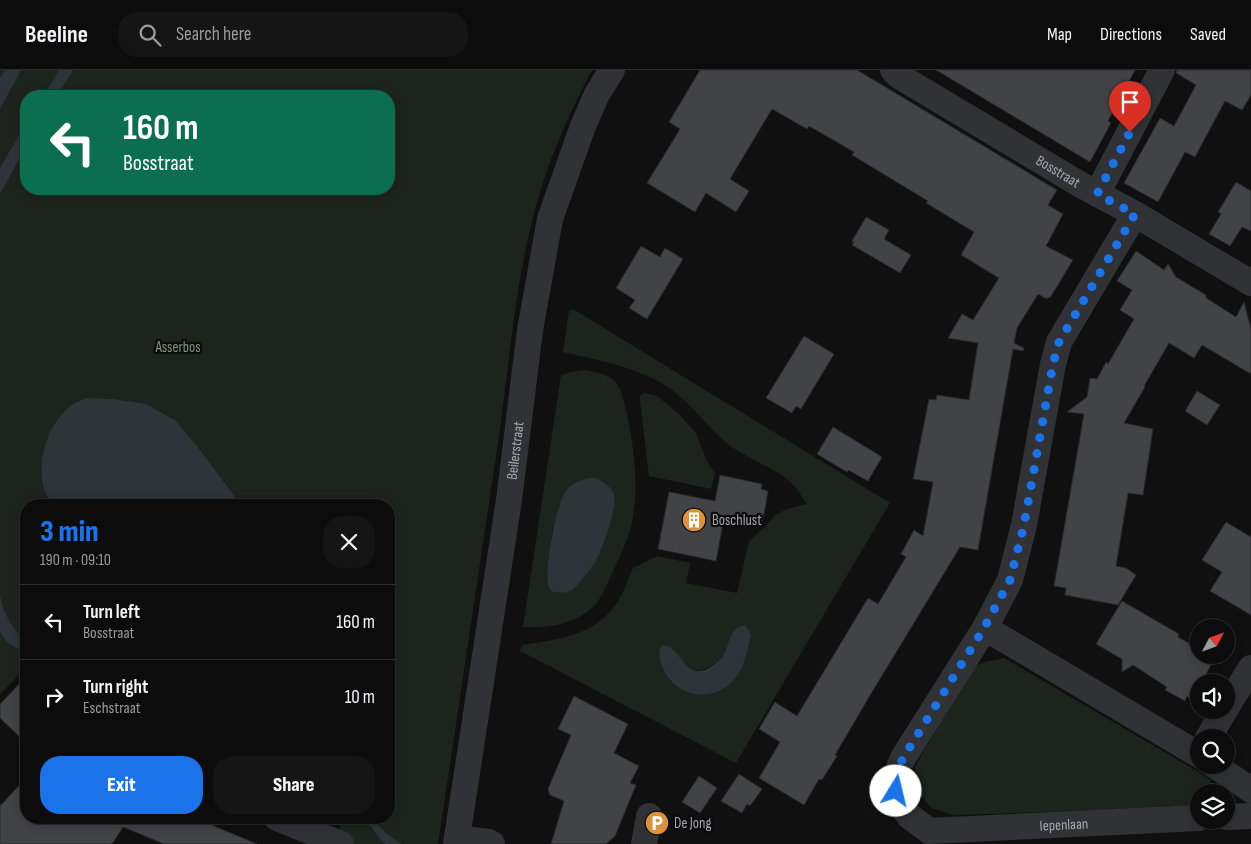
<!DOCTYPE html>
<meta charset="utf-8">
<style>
:root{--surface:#0c0c0d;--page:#151516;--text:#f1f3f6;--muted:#9a9b9d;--line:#2c2c2e;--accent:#1a73e8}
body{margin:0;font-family:"Sofia Sans Condensed",sans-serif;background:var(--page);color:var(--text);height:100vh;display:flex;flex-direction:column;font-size:19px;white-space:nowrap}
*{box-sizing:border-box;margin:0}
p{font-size:16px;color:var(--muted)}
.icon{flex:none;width:28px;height:28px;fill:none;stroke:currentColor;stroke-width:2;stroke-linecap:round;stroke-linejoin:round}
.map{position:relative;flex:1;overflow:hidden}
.sheet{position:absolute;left:20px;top:429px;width:375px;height:325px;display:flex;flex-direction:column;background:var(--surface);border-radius:20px;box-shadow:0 2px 12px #0003,0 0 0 1px var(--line)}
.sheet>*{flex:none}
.guide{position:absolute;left:20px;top:20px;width:375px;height:105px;border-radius:20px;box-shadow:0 2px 12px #0003,0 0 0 1px var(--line);background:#0b6e4f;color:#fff;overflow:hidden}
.needle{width:32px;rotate:49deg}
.tools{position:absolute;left:1190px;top:549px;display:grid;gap:10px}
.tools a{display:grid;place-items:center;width:45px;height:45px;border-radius:50%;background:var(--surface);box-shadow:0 2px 12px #0003,0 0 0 1px var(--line);font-size:25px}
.pin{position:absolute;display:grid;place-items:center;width:42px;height:42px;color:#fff;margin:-51px -21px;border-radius:50% 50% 50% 0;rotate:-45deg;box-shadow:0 0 5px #0007}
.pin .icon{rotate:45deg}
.me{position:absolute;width:55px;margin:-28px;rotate:9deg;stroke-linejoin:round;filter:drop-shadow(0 0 4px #0008)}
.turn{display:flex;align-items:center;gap:18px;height:105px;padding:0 20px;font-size:22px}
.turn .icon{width:65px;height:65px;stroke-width:2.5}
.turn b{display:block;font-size:35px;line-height:42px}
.round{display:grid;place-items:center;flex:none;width:52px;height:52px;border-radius:20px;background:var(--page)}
.summary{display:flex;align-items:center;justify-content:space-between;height:85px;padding:0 20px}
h1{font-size:30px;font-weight:800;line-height:38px;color:var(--accent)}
.cta{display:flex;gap:10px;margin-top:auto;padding:10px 20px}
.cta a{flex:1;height:58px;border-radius:20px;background:var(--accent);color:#fff;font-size:20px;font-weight:800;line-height:58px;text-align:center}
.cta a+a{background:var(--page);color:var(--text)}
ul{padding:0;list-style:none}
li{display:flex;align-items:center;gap:15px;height:75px;padding:0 20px;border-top:1px solid var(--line)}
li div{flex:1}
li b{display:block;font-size:19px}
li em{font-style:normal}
header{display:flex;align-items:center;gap:30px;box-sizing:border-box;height:70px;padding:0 25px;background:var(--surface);border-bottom:1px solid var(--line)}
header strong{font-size:24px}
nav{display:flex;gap:28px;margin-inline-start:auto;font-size:18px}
.search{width:350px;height:45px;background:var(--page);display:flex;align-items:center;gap:12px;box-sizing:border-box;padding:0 18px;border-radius:20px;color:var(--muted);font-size:19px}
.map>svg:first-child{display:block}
.green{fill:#1d231d;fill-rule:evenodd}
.water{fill:#2d353a}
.building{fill:#414346;stroke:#2a2a2d}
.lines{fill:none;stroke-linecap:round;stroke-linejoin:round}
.minor{stroke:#313235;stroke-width:26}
.route{stroke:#1a73e8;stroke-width:9;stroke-dasharray:0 16.2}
.labels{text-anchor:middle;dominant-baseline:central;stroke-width:4.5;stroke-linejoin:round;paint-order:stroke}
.street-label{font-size:15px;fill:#a2a8b0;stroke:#0b0b0c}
.park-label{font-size:15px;fill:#7d9a7b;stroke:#0b0b0c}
.poi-label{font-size:15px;fill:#a2a8b0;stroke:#0b0b0c;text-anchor:start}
</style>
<header>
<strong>Beeline</strong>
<div class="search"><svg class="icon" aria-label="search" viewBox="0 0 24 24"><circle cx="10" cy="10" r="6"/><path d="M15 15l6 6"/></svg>Search here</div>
<nav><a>Map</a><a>Directions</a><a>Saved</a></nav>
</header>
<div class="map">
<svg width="1251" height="774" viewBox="0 0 1251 774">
<rect width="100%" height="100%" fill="#101011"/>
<g class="green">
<path d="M 0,0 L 592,0 C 569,44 549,88 536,136 C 514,215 509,299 497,380 C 477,511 458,643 438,774 C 428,774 411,774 402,774 C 390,770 379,758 373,748 L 389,748 L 389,435 L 26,435 L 26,571 L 21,566 L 16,579 L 26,582 L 26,598 L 0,624 ZM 26,26 L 389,26 L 389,119 L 26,119 Z"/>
<path d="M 573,239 L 890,433 L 736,693 L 520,581 L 522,575 C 557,570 596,565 617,533 C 624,523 628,509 633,498 L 657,486 L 690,493 L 686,513 L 737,523 L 749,471 L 766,456 L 775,445 L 787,439 L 807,434 C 801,426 797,417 788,410 C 774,398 749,389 732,377 C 711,362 697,340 677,324 C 645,298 602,291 563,282 L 569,240 ZM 732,563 L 724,617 L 660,588 L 673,578 C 677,586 683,598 693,600 C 703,603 718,593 723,585 C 728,579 730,570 732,563 Z"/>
<path d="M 586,300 C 596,302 611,305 617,314 C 623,323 627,343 629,354 C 635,387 639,423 631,457 C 626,475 617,492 609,510 C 605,518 600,530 594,536 C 575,554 548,559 523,557 L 561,305 L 571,302 ZM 561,431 L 607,464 L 602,474 L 549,487 L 552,463 Z"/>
<polygon points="644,323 657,326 679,344 696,363 706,389 715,404 711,419 649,406 640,331 640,326"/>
<polygon points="1004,588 1207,707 1217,719 1216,722 1199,722 1199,737 954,745 931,738 916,718 915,696 973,597 985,592"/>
<polygon points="337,748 365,748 378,767 385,774 351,774 339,764 341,750"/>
</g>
<g class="water">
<polygon points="5,0 21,0 0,39 0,8"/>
<polygon points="59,0 73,0 57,26 43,26"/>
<polygon points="26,53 26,76 0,124 0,98"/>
<path d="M 88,328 L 113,329 L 146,334 L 176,351 L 196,375 L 241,435 L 53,435 C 51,431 47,426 45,421 C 34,389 52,336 88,328 Z"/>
<path d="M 594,407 C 601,411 611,416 614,424 C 618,436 602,480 596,491 C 592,497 576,518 571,521 C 564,523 558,523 551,521 C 550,519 549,517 548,514 C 545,497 556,429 569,417 C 576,411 585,409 594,407 Z"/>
<path d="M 0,526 C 4,544 12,559 26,571 L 26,582 C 14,578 5,573 0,561 Z"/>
<path d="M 742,556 L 746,556 L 751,565 C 748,578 746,591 739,603 C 715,641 661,626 659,580 L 663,575 C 683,575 686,625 722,587 C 730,577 728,560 742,556 Z"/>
<path d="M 365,748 L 373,748 C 381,760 390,767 402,774 L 385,774 L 378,767 Z"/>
</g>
<g class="building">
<polygon points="700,0 857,0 1057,120 1048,135 1063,144 1046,176 1073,190 1050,228 1048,227 1047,229 1038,224 1017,258 1014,273 1024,278 1023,281 1013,279 978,480 960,477 872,622 835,685 837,686 822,710 819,709 804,735 759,708 780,672 759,659 775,632 797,646 868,528 878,534 906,487 901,484 914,460 923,466 933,412 913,409 929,329 936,330 937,325 969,330 978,273 948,268 962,244 973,250 999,208 961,185 974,162 926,133 928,131 852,85 854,82 809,56 807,59 772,39 730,109 749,121 736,142 706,123 695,142 647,113 680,59 669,52"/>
<polygon points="936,0 1135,0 1108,51 1111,53 1090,92"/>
<polygon points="1177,0 1251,0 1251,25 1242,40 1225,31 1195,87 1185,82 1158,132 1124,113 1160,48 1174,56 1196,15 1176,3"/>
<polygon points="1236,112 1251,121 1251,161 1242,157 1230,176 1209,164 1221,144 1218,142"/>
<polygon points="866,147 889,160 884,169 911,185 900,203 852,175 854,172 852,171"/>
<polygon points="641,176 660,187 665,178 683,189 647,249 629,238 635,230 616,218"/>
<polygon points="1136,181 1164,200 1168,194 1176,207 1206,225 1206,228 1236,247 1244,232 1251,259 1251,304 1202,275 1194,288 1169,273 1144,316 1145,317 1124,353 1153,359 1143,425 1128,423 1116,496 1126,498 1136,505 1118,535 1065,525 1066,518 1054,516 1084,344 1067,342 1087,327 1090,308 1097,309 1106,292 1108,294 1134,249 1120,240 1132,220 1117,211"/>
<polygon points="804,266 834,284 801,339 796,336 792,343 766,328"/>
<polygon points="1197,321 1220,335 1207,355 1185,341"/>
<polygon points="833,357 882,387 868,411 848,400 847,402 817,384"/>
<polygon points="720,405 762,414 761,419 768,421 762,455 724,448 716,491 658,479 669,422 715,431"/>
<polygon points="1226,452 1251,467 1251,545 1210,521 1222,502 1202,490"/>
<polygon points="1122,531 1179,564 1178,567 1199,579 1199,585 1210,585 1215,588 1202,611 1199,612 1199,616 1191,629 1187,626 1185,631 1165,620 1167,617 1133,595 1122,602 1122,589 1096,574"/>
<polygon points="26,607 26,673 0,648 0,634"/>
<polygon points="574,626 628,654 614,683 639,696 630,713 636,715 615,766 606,774 551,774 564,731 550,725 548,719 571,665 558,659"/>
<polygon points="739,704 762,719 750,736 747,734 742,743 721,731"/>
<polygon points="699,706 717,718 700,743 682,732"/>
<polygon points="26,708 26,748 195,748 257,774 164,774 123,757 112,774 0,774 0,736"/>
</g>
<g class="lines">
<g class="minor">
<path id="s1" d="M 893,0 L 899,6 L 1081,115 L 1135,144 L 1251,213"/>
<polyline points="1097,124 1162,0"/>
<path id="s2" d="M 1135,144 L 1059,272 L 1053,294 L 1024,455 L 1010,510 L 985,558 L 903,688 L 893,711 L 898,730 L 909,746 L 929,761 L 1199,748"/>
<polyline points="985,558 1199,685"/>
<polyline points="1226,638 1251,598"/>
<polyline points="1208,668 1225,640"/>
<polyline points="1214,695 1251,720"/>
<polyline points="1226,747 1251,746"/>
<polyline points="277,748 341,774"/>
<polyline points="457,768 488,772 492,774"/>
<path id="s3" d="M 456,774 L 509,430 L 530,260 L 550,149 L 583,56 L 597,24 L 612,0"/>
<polyline points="644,774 649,746"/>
</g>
</g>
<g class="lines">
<polyline class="route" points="896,721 893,711 903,688 984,558 1010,510 1024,455 1053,294 1059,272 1135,144 1097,124 1130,62"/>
</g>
<defs>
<g id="building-disc" transform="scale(1.25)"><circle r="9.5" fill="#dd933c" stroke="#0b0b0c"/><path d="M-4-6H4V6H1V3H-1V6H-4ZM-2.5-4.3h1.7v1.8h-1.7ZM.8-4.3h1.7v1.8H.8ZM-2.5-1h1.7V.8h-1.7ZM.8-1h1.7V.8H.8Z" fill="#fff"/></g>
<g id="parking-disc" transform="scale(1.25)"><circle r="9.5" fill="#dd933c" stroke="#0b0b0c"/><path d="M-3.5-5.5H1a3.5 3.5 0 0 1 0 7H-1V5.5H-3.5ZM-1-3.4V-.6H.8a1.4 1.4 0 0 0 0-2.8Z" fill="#fff"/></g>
</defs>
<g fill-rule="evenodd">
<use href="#building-disc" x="694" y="450"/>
<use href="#parking-disc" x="657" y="753"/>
</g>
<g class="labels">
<g class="street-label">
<text stroke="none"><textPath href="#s1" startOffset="194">Bosstraat</textPath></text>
<text stroke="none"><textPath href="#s3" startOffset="398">Beilerstraat</textPath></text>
<text stroke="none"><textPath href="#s2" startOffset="824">Iepenlaan</textPath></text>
</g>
<g class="park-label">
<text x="178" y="277">Asserbos</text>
</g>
<g class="poi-label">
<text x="712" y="450">Boschlust</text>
<text x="674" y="753">De Jong</text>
</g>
</g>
</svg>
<div class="tools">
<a><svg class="needle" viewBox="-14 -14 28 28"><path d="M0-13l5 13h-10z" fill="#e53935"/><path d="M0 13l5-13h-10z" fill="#9a9b9d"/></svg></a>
<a><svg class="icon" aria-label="sound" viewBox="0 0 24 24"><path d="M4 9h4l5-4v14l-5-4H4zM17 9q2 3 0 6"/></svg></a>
<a><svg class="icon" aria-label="search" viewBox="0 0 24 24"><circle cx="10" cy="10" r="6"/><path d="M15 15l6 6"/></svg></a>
<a><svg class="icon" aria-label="layers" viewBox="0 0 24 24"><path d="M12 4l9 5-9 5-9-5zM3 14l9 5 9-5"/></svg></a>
</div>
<div class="pin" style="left:1130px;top:62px;background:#d93025"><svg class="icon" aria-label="arrive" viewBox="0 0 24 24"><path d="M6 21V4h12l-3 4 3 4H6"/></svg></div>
<svg class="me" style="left:896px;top:721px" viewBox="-20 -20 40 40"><circle r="19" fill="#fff"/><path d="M0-13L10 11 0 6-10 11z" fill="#1a73e8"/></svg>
<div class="guide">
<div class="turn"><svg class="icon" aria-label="left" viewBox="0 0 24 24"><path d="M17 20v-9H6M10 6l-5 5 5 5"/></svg><div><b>160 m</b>Bosstraat</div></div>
</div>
<section class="sheet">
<div class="summary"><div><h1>3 min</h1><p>190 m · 09:10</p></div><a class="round"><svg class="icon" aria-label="close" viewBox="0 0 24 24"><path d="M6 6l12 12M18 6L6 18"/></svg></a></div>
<ul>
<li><svg class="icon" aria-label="left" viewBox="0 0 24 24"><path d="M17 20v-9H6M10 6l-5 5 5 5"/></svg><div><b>Turn left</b><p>Bosstraat</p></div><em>160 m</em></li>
<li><svg class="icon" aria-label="right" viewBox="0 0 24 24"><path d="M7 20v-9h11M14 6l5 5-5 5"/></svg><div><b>Turn right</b><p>Eschstraat</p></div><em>10 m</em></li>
</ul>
<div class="cta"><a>Exit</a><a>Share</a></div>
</section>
</div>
